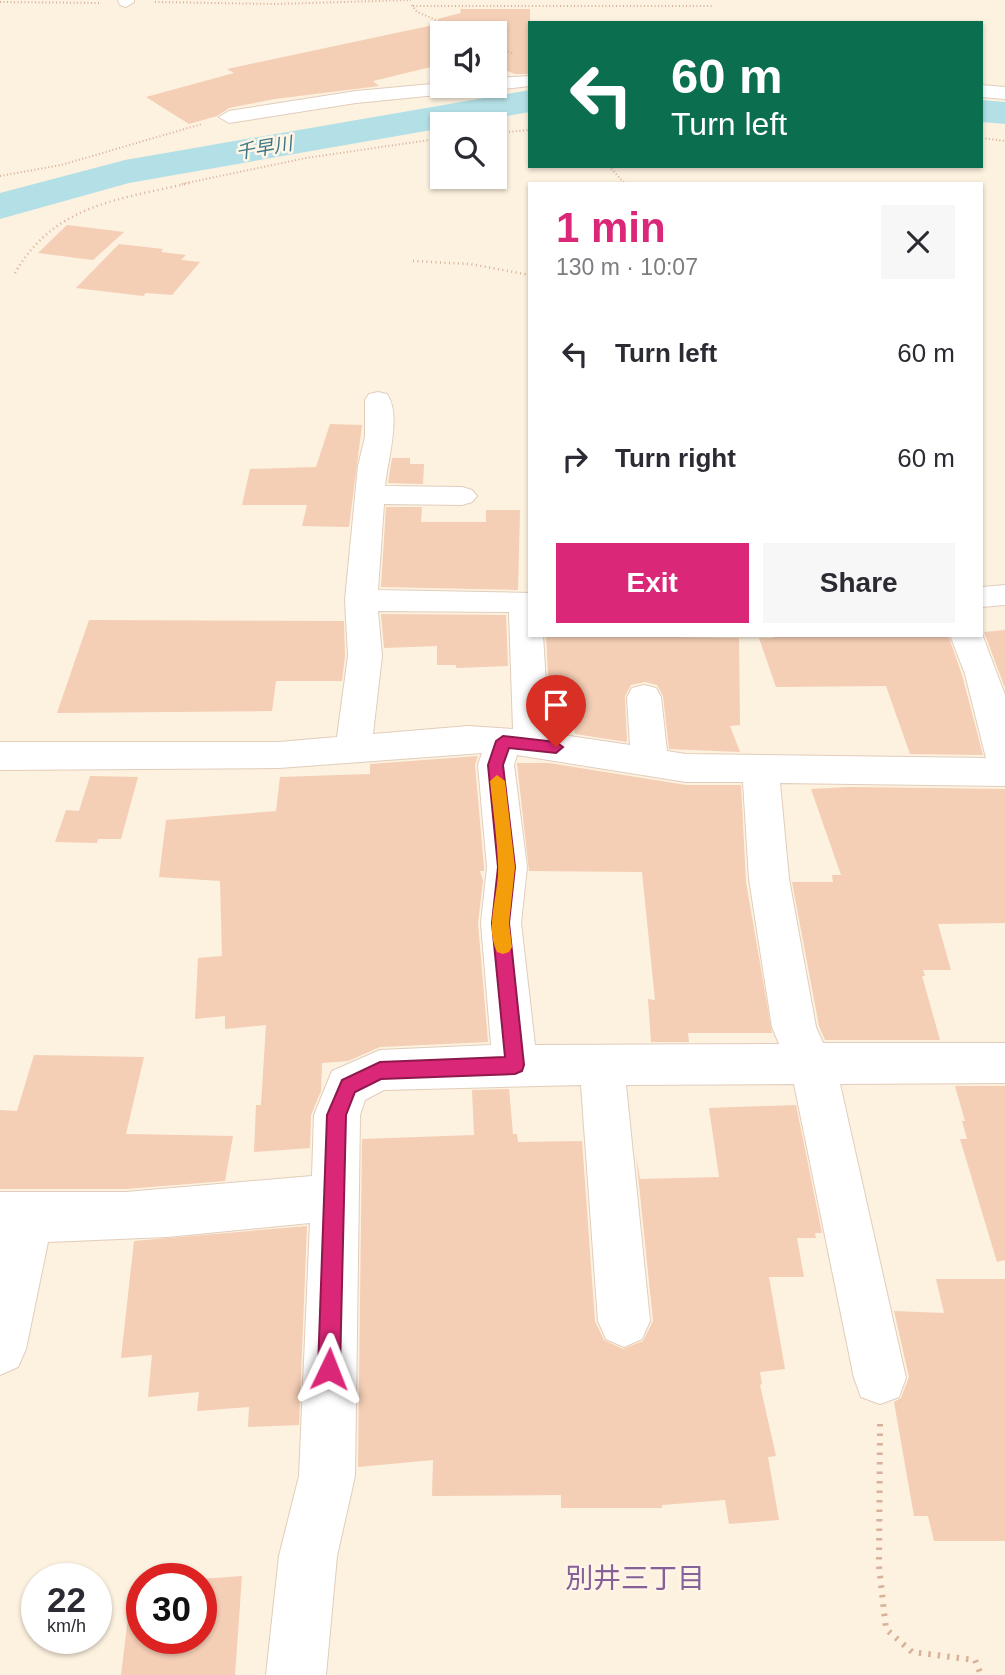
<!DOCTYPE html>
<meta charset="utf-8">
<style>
:root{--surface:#fff;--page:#f7f7f7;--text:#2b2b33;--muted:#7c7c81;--accent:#db2777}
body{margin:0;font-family:Helvetica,"Noto Sans JP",sans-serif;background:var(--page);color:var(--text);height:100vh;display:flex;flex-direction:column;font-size:26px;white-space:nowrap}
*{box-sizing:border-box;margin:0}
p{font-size:23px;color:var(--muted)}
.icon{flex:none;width:38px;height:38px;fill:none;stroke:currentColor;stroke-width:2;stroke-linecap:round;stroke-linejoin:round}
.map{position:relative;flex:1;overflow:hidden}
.details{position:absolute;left:528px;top:182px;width:455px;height:455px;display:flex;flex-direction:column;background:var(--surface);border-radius:0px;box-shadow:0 2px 5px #0004}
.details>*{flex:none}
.top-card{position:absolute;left:528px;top:21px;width:455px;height:147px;border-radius:0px;box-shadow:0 2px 5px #0004;background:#0b6e4f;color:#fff;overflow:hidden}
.buttons{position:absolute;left:430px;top:21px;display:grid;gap:14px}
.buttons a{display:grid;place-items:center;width:77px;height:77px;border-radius:0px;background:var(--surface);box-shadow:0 2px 5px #0004;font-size:35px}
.speed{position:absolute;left:21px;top:1563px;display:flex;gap:14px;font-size:35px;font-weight:700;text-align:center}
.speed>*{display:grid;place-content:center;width:91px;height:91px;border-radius:50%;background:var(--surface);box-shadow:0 2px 5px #0004;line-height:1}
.speed small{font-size:18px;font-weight:400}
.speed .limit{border:10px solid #d22;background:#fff;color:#111}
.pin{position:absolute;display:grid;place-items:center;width:60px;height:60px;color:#fff;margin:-72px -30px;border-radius:50% 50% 50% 0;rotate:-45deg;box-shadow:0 0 7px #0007}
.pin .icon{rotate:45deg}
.me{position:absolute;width:77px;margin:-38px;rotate:2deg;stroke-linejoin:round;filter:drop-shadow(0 0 5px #0008)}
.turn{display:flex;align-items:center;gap:24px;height:147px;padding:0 28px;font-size:32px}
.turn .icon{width:91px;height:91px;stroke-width:2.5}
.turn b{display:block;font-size:49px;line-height:60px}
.round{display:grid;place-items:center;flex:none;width:74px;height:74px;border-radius:0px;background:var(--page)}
.overview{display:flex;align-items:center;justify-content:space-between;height:119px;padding:0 28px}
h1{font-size:42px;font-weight:700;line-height:52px;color:var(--accent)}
.cta{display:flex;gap:14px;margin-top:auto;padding:14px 28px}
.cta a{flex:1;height:80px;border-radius:0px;background:var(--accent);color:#fff;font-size:28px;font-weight:700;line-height:80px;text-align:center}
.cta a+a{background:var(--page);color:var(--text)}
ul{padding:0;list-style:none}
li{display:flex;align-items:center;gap:21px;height:105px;padding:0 28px}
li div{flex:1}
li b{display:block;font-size:26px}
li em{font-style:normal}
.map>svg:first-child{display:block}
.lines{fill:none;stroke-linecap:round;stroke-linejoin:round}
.river{fill:#b3e0e7;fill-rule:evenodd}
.building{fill:#f4ceb5}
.minor-casing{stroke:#e2cdbb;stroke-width:2}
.path-far2{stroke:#d8b199;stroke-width:2;stroke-dasharray:1 2.5;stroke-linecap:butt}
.path-far1{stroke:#d8b199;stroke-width:2.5;stroke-dasharray:1 3.5;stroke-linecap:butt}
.path{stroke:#d8b199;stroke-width:6;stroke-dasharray:2.5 7;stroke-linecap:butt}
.minor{fill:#fff;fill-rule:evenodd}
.route{fill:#db2777;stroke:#8e194d;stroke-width:2}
.slow{fill:#f59e0b}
.labels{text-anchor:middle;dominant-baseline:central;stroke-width:5;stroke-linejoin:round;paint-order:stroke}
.far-water-label{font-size:19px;font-style:italic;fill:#3b7783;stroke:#fff5e6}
.near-neighbourhood-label{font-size:28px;fill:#866199;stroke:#fff5e6}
</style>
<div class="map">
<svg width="1005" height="1675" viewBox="0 0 1005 1675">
<rect width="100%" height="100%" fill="#fdf1df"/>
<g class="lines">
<g class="river">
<polygon points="530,90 530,112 461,124 443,124 443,128 129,183 0,219 0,193 125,160"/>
<polygon points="982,100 1005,102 1005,124 982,122"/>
</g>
</g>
<g class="building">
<polygon points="460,9 530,9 530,74 515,74 495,66 495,33 443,33 443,64 373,81 379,86 275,99 229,108 217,116 189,124 146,97 234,73 227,69 443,23 437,19 461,13"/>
<polygon points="67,225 124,232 93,260 38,253"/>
<polygon points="119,244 163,249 161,252 186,255 181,260 200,262 172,295 146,293 143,296 76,288"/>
<polygon points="330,424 362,425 349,527 302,526 307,505 242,505 250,469 316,467"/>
<polygon points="392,458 410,458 410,464 424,464 423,484 388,483"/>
<polygon points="386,507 422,507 421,522 486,522 486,510 520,510 518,590 381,587"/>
<polygon points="381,614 506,615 508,666 456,668 456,665 437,665 437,646 384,648"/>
<polygon points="89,620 344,621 345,656 342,681 276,681 272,711 57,713"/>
<polygon points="1005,630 1005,688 984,632"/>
<polygon points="546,635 739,638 740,725 730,726 740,752 669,749 663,696 657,685 645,682 631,685 625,696 627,742 575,734 571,694 549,694"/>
<polygon points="773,635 948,635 962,675 983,755 910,754 886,686 776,687 759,638 773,638"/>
<polygon points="478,756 475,765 484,867 484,871 480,871 483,881 478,923 488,1042 380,1047 348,1061 322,1063 321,1091 311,1115 310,1148 254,1152 256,1105 261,1105 266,1025 225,1029 225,1016 195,1019 198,958 222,956 220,881 159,877 166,820 276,811 280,777 370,774 370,764"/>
<polygon points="517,763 549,763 686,785 741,785 746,882 772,1033 688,1033 689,1042 651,1042 648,999 655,1000 642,872 529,871"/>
<polygon points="90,776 138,777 121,839 98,839 97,843 55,842 66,810 79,811"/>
<polygon points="849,787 1005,789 1005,923 938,924 951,970 923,970 925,976 922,976 940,1040 825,1040 819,1026 792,882 833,882 832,875 841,875 811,789"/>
<polygon points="34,1055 144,1057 126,1134 233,1136 225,1181 126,1189 0,1189 0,1110 17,1111"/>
<polygon points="955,1086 1005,1086 1005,1260 997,1262 960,1139 967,1139 962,1121 965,1121"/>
<polygon points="509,1089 513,1134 517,1134 518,1142 582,1141 595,1321 604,1340 623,1349 643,1341 653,1321 636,1155 640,1179 719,1177 709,1108 796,1105 822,1233 815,1233 816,1238 797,1238 804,1277 769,1277 785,1369 760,1372 762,1384 760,1385 776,1456 768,1457 779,1520 729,1524 725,1500 662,1505 662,1508 561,1508 561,1495 432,1496 433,1460 358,1467 362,1139 474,1135 472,1090"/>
<polygon points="307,1226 299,1425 248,1427 249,1407 197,1411 199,1392 148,1397 152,1355 121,1358 134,1241"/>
<polygon points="936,1279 1005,1279 1005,1541 934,1541 928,1516 914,1516 894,1402 901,1398 909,1377 894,1311 944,1313"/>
<polygon points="242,1576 235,1675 121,1675 130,1601 142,1601 142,1638 201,1638 201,1579"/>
</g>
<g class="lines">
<g class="minor-casing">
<g id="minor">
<polygon points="118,0 134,0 134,2 126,7 120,5"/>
<polygon points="530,76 530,86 495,90 487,86 495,86 495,78"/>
<polygon points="443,83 443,86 476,86 467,92 356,103 229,123 219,117 229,111 356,91"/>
<polygon points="982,85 1005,87 1005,99 982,97"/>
<path d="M 378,392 L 387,394 C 402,415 387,462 385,486 L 462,487 L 472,490 L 477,496 L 472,502 L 462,505 L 384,504 L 378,590 L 530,593 L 530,635 L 543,635 L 549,733 L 630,745 L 627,697 L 632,688 L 644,685 L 656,688 L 661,697 L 667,751 L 686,754 L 986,758 L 965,674 L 950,635 L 982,634 L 1005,695 L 1005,786 L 780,783 L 789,879 L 816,1027 L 823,1043 L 1005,1043 L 1005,1083 L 840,1084 L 906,1378 L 899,1397 L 880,1404 L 861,1397 L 854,1378 L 794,1084 L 626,1085 L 650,1321 L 642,1339 L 624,1347 L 606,1339 L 598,1321 L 581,1085 L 384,1090 L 365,1100 L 360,1115 L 355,1476 L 337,1556 L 326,1675 L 266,1675 L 279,1556 L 299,1476 L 310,1223 L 167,1237 L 48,1242 L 26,1349 L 18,1367 L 0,1375 L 0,1192 L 126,1192 L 312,1176 L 314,1115 L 332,1071 L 380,1050 L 491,1045 L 481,923 L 487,867 L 478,765 L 482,753 L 279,768 L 0,770 L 0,742 L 279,742 L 337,737 L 348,656 L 345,600 L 358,466 L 365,437 L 365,400 L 369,394 ZM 378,611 L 509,612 L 513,729 L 468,726 L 373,734 L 382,656 ZM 517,755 L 686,782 L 743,782 L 749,879 L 772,1027 L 779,1044 L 535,1045 L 521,923 L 527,867 L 514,765 Z"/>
<polygon points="1005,585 1005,605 982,607 982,587"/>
</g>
</g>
<g class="path-far2">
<polyline points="0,2 101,3"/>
<polyline points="155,2 275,4 411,0"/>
<polyline points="412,5 417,12 467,33"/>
<polyline points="413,6 712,6"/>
<polyline points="495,46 514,54"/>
<polyline points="495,133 530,130"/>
<polyline points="982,138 1005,141"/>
<polyline points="609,166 625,184"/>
<polyline points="0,176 61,165 202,124"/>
<polyline points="182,184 306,158 443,138"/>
</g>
<g class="path-far1">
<polyline points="413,261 470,264 530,275"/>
<path d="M 15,273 C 55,204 118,200 189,183"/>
</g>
<polyline class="path" points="880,1424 879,1566 886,1629 912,1652 975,1660 981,1675"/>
<use href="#minor" class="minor"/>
</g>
<polygon class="route" points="503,736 556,742 563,747 556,753 509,748 503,765 515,867 509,923 524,1065 522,1071 515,1074 381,1079 355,1092 346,1115 340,1369 337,1377 329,1380 321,1377 318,1369 327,1115 342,1080 380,1062 505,1057 492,923 498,867 488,765 496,741"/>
<path class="slow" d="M 497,775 L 505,781 L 515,867 L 509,923 L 512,947 L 509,952 L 503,954 L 497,952 C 484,926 500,892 498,864 C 497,836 493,809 490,781 Z"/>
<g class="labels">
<g class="far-water-label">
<text transform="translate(264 148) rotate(-10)">千早川</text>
</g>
<g class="near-neighbourhood-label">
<text x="635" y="1578">別井三丁目</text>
</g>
</g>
</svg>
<div class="buttons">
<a><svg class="icon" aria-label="sound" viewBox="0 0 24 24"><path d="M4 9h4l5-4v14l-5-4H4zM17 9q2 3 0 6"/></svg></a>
<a><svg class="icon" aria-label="search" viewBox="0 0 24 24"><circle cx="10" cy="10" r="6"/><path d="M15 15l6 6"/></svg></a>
</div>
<div class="speed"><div>22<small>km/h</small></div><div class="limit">30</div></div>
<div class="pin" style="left:556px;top:747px;background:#d93025"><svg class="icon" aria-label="arrive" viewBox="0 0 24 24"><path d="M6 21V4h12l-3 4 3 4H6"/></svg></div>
<svg class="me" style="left:329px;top:1369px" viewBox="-20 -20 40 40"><path d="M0-17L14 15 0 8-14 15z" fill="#db2777" stroke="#fff" stroke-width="4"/></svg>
<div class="top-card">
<div class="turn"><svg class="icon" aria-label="left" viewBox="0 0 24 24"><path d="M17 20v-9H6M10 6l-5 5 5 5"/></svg><div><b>60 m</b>Turn left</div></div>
</div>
<section class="details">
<div class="overview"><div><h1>1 min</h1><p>130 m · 10:07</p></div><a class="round"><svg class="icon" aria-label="close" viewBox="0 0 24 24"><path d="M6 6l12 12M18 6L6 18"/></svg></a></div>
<ul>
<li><svg class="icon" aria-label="left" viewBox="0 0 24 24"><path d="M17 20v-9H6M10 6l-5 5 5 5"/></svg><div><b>Turn left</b></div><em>60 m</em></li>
<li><svg class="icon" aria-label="right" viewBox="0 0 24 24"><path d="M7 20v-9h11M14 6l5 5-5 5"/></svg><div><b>Turn right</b></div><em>60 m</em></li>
</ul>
<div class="cta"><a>Exit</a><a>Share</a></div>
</section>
</div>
